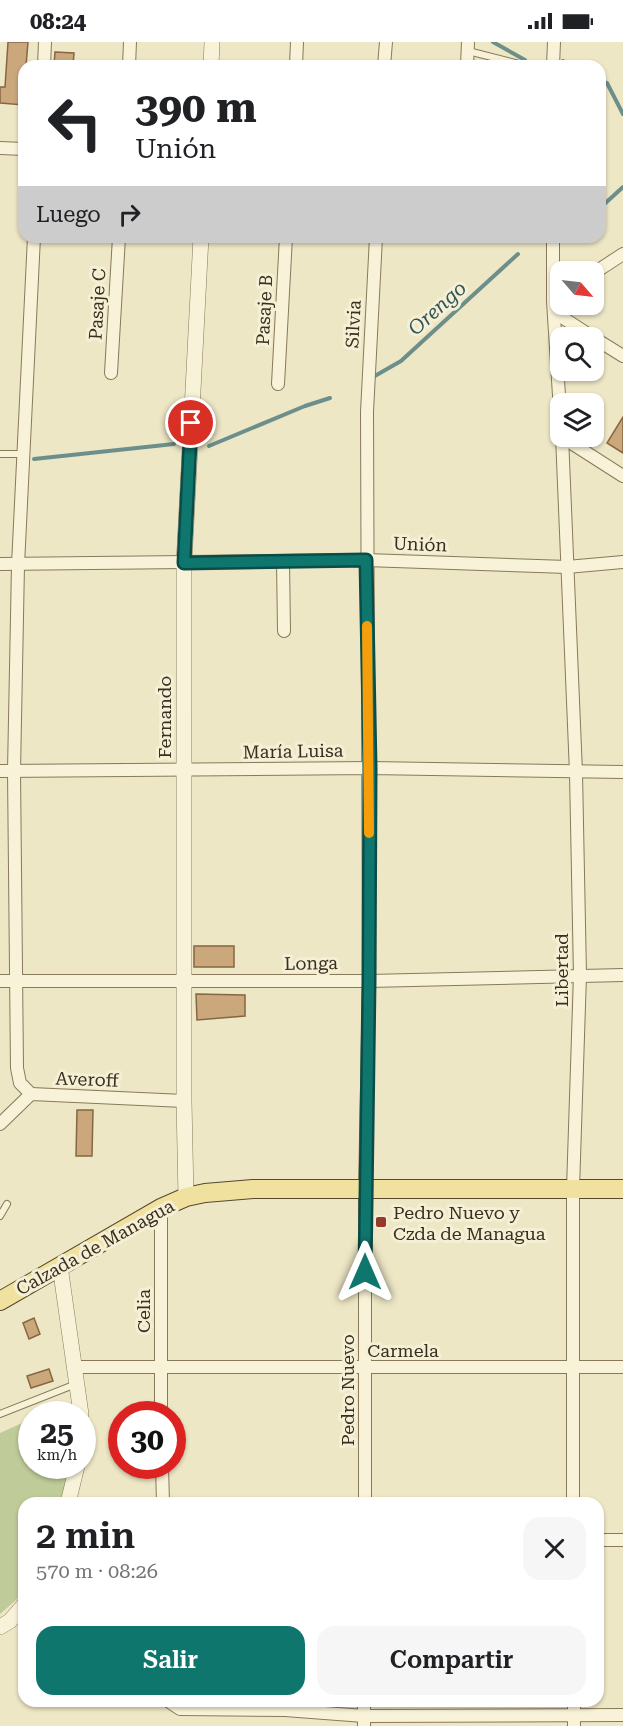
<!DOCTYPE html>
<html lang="es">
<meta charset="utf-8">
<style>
:root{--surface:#fff;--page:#f6f6f6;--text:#202124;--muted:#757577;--accent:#0f766e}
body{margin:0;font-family:"Roboto Serif",serif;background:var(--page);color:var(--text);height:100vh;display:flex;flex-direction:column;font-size:22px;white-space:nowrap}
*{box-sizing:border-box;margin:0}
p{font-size:20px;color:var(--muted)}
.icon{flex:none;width:33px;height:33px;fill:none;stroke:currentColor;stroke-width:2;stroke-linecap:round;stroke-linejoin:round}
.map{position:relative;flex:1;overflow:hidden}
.drawer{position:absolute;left:18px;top:1455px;width:586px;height:210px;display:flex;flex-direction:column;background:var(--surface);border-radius:18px;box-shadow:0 2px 4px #0004}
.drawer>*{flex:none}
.hud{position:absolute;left:18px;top:18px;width:588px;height:183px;border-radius:18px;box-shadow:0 2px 4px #0004;background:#fff;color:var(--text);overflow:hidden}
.needle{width:39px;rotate:118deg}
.buttons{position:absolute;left:550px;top:219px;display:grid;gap:12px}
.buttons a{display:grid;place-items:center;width:54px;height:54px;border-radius:12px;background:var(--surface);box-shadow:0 2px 4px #0004;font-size:30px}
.speed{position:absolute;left:18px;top:1359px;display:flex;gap:12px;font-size:30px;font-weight:700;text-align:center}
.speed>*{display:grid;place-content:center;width:78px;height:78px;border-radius:50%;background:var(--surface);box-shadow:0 2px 4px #0004;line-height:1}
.speed small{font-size:15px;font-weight:400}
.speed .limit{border:9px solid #d22;background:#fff;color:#111}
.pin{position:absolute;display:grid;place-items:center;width:51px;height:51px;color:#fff;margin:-26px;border:3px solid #fff;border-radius:50%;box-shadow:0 2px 6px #0007}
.me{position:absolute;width:66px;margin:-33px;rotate:0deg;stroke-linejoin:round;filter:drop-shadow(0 0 4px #0008)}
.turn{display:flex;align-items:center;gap:21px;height:126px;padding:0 18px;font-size:27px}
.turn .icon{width:78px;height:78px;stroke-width:2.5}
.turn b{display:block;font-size:42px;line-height:51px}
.then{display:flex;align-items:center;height:57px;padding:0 18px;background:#0003;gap:12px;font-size:22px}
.round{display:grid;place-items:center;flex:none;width:63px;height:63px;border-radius:18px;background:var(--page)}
.summary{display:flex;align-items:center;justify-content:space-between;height:102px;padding:0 18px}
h1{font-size:36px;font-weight:600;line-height:45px}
.action{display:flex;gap:12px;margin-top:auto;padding:12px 18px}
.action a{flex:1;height:69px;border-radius:18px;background:var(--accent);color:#fff;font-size:24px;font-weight:600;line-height:69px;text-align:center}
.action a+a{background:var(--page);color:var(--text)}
.status{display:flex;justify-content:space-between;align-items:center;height:42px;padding:0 30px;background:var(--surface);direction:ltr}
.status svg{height:16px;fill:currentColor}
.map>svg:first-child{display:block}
.green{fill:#bfcc99}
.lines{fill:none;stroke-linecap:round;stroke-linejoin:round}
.stream{stroke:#6d8f8b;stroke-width:4}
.building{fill:#cba77c;stroke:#876642;stroke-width:1.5}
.service-casing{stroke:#88795b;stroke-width:8}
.minor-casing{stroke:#88795b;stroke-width:14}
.tertiary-casing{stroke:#88795b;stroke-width:16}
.primary-casing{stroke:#56472f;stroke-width:20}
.service{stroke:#f8f3d8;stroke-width:6}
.minor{stroke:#f8f3d8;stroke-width:12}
.tertiary{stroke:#f8f3d8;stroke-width:15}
.primary{stroke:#f0e19e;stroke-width:18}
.route-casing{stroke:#0a4d48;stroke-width:15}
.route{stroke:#0f766e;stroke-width:10}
.slow{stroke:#f59e0b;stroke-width:10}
.poi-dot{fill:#963a2c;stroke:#f5f0d5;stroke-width:2}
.labels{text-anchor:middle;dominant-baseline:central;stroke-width:6;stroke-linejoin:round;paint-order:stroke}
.street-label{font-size:18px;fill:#392f1f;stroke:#f5f0d5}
.poi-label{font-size:18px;fill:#392f1f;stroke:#f5f0d5;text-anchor:start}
.water-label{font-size:20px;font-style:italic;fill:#2f5558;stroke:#f5f0d5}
</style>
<div class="status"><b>08:24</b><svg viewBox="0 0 49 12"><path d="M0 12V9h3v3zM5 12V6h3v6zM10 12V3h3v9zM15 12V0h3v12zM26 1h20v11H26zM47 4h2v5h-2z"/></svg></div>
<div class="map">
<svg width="623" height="1684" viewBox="0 0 623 1684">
<rect width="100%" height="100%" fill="#ede7c5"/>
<polygon class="green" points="31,1377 32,1424 71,1424 62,1461 24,1461 24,1551 0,1572 0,1391"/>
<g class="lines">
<g class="stream">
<polyline points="493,0 525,18"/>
<polyline points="563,19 573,24"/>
<polyline points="600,38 607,41 623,72"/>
<polyline points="600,166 623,145"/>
<polyline points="373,335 401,319 518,212"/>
<polyline points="209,404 305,364 330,356"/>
<polyline points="34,417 174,402"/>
</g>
</g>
<g class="building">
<polygon points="8,0 28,0 26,24 24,24 24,63 0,61 0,45 5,45"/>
<polygon points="55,10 74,11 73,24 54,23"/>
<polygon points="623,375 623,411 607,401"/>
<rect x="194" y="904" width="40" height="21"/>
<polygon points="196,952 245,953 245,974 197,978"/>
<polygon points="77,1068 93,1068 92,1114 76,1114"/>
<polygon points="34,1276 40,1292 29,1297 23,1281"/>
<polygon points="49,1327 53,1339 31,1346 27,1334"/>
</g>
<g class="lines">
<g class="service-casing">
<g id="service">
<polyline points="468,9 527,24"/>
<polyline points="0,412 23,412"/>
<polyline points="0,1174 7,1162"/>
<polyline points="0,1372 76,1342"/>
</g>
</g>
<g class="minor-casing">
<g id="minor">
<polyline points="44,24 45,0"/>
<polyline points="129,24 130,0"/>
<polyline points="296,24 297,0"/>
<polyline points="384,24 386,0"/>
<polyline points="467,24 468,0"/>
<polyline points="553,24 554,0"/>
<polyline points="0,106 24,107"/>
<polyline points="553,195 553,259 561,385"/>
<polyline points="594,231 623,212"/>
<polyline points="554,270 594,296"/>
<polyline points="594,296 623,314"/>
<polyline points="111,331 119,195"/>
<polyline points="278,342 286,195"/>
<polyline points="562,394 576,731 580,933 573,1147 573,1461"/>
<polyline points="562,395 623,434"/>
<polyline points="283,519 284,589"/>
<polyline points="0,522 366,518 567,525 623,520"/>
<polyline points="0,729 370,726 623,730"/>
<polyline points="0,939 369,939 623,933"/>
<polyline points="31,1052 20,1041 17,1026 14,729 18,523 34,195"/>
<polyline points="0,1082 31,1052 184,1059"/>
<polyline points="161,1166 161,1372"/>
<polyline points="75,1325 623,1325"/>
<polyline points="162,1424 163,1461"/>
<polyline points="365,1461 365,1148 369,939 367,370 376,195"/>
<polyline points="598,1498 623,1498"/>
<polyline points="168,1659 180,1667 285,1668 364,1674 623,1673"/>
<polyline points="364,1659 364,1684"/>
<polyline points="574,1659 574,1684"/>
</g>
</g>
<g class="tertiary-casing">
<g id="tertiary">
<polyline points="211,24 212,0"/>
<polyline points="186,1155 184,1059 184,521 201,195"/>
<polyline points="60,1224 81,1372"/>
<polyline points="68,1461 77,1424"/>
<polyline points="0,1585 10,1579 24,1563"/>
</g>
</g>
<g class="primary-casing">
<polyline id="primary" points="0,1259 161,1166 186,1155 205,1151 253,1147 623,1147"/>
</g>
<use href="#service" class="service"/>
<use href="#minor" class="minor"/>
<use href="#tertiary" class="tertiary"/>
<use href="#primary" class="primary"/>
</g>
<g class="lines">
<g class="route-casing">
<polyline id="route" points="191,381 184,521 366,518 370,726 369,939 365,1230"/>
</g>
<use href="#route" class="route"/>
<polyline class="slow" points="367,584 369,791"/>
</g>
<rect class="poi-dot" x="375" y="1174" width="12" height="12" rx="3"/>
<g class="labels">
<g class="street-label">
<text transform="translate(97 262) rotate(-87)">Pasaje C</text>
<text transform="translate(264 268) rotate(-87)">Pasaje B</text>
<text transform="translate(353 282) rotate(-87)">Silvia</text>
<text transform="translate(420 502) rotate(2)">Unión</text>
<text transform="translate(164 675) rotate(-90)">Fernando</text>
<text transform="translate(293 709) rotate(-1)">María Luisa</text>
<text transform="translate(311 921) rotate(-1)">Longa</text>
<text transform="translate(561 928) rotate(-90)">Libertad</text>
<text transform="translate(87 1037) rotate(2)">Averoff</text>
<text transform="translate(95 1205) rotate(-29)">Calzada de Managua</text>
<text transform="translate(143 1269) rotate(-90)">Celia</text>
<text x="403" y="1308">Carmela</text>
<text transform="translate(347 1348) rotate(-90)">Pedro Nuevo</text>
</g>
<g class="poi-label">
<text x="393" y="1170">Pedro Nuevo y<tspan x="393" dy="21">Czda de Managua</tspan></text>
</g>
<g class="water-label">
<text transform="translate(437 266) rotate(-42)">Orengo</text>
</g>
</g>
</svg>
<div class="buttons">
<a><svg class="needle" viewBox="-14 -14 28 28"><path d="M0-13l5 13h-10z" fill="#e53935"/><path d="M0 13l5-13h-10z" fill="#757577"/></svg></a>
<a><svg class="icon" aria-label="search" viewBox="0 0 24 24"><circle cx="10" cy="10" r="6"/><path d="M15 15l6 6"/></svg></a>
<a><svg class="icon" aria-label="layers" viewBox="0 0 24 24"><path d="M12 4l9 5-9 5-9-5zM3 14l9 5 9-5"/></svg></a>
</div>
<div class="speed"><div>25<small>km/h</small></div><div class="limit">30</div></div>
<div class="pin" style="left:191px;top:381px;background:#d93025"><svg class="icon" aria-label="arrive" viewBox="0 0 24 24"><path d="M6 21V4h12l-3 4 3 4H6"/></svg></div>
<svg class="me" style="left:365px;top:1230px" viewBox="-20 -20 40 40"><path d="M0-17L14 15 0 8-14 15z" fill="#0f766e" stroke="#fff" stroke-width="4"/></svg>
<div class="hud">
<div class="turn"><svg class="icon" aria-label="left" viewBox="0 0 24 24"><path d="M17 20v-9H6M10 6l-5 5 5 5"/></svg><div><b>390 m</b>Unión</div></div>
<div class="then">Luego<svg class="icon" aria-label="right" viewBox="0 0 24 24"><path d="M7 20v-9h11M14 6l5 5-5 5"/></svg></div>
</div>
<section class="drawer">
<div class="summary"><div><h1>2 min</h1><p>570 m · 08:26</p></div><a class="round"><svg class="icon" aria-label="close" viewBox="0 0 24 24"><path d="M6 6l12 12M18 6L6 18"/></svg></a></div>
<div class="action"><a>Salir</a><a>Compartir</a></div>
</section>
</div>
